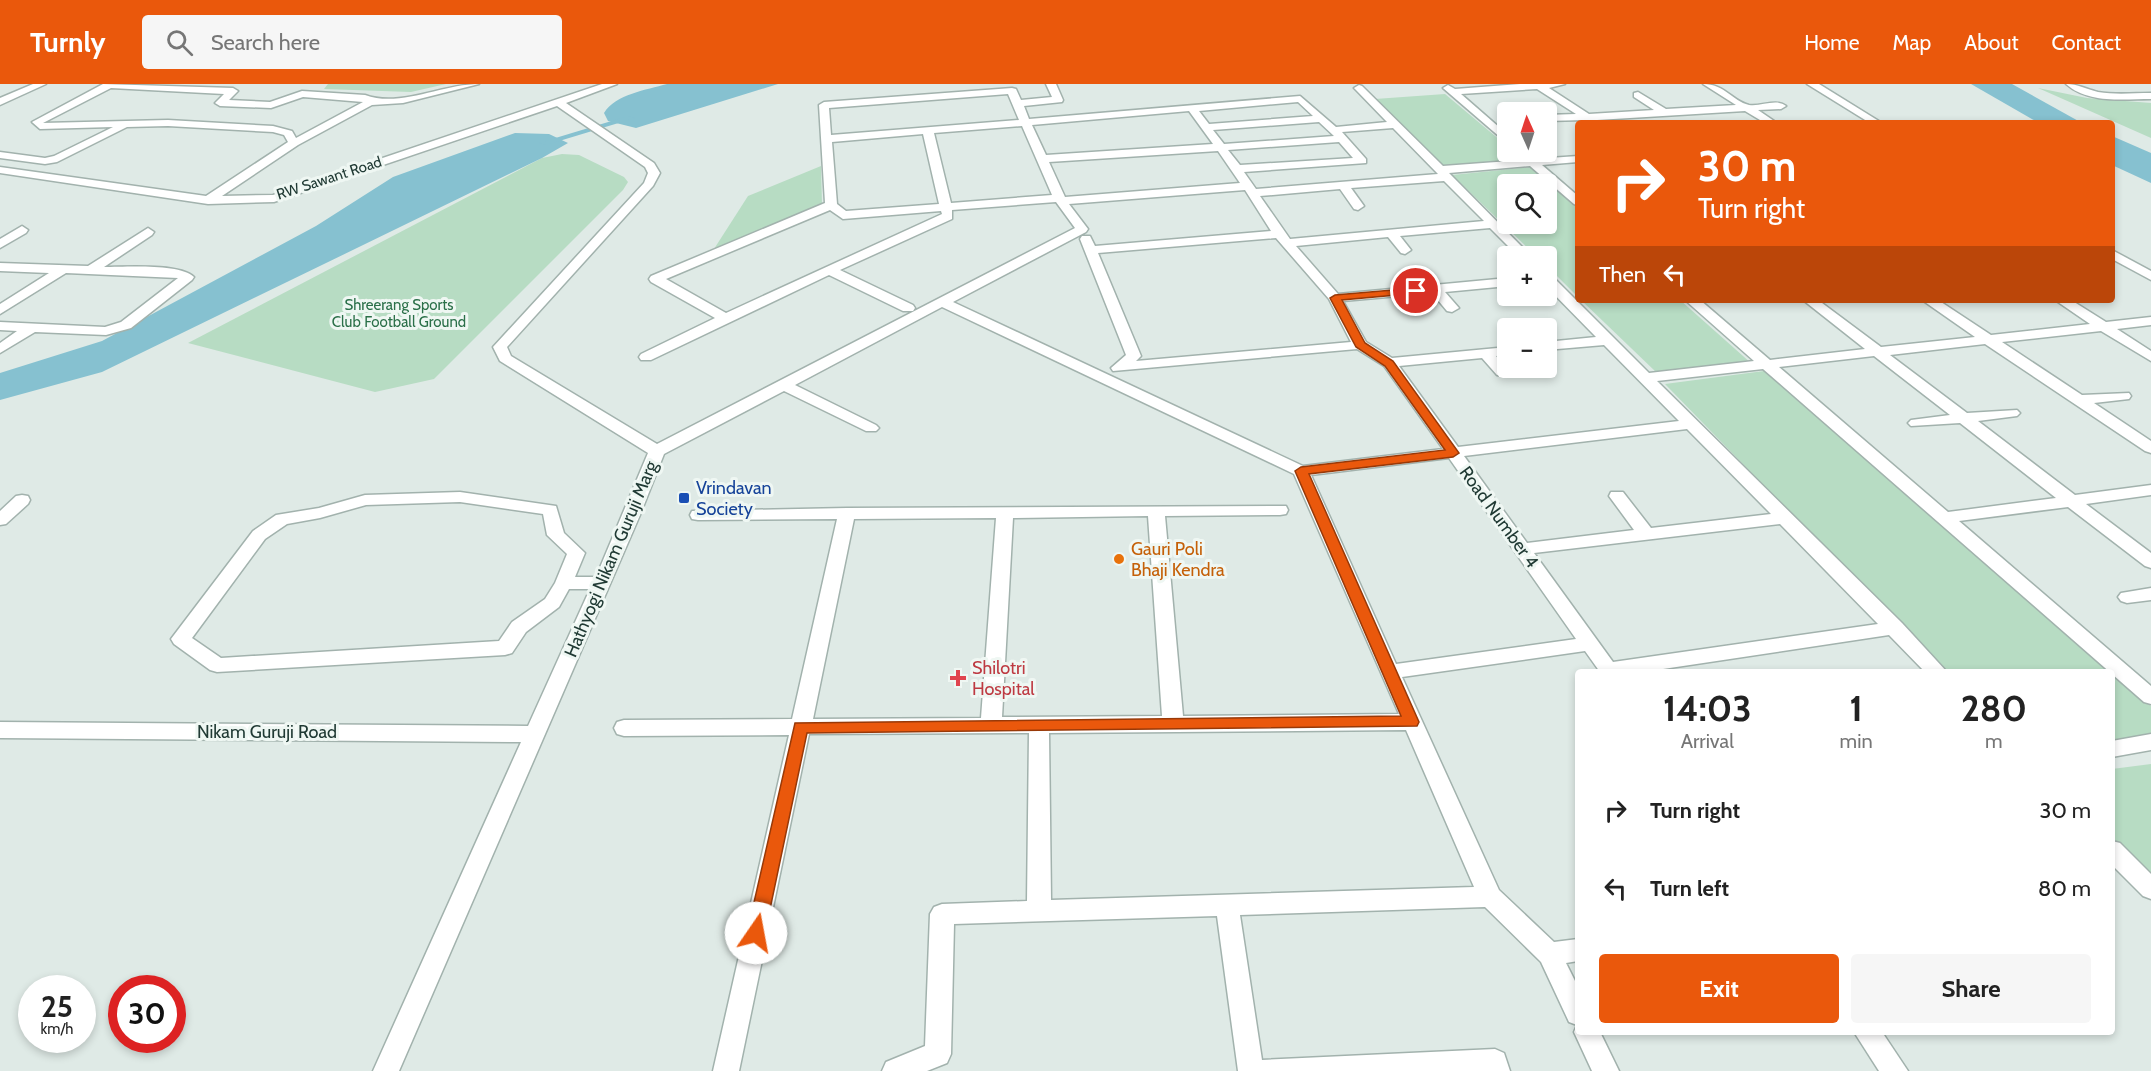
<!DOCTYPE html>
<meta charset="utf-8">
<style>
:root{--surface:#fff;--page:#f6f6f6;--text:#222;--muted:#767676;--accent:#ea580c}
body{margin:0;font-family:Cabin,sans-serif;background:var(--page);color:var(--text);height:100vh;display:flex;flex-direction:column;font-size:22px;white-space:nowrap}
*{box-sizing:border-box;margin:0}
p{font-size:20px;color:var(--muted)}
.icon{flex:none;width:33px;height:33px;fill:none;stroke:currentColor;stroke-width:2;stroke-linecap:round;stroke-linejoin:round}
.map{position:relative;flex:1;overflow:hidden}
.details{position:absolute;left:1575px;top:585px;width:540px;height:366px;display:flex;flex-direction:column;background:var(--surface);border-radius:6px;box-shadow:0 3px 9px #0003}
.details>*{flex:none}
.top-card{position:absolute;left:1575px;top:36px;width:540px;height:183px;border-radius:6px;box-shadow:0 3px 9px #0003;background:#ea580c;color:#fff;overflow:hidden}
.needle{width:39px;rotate:357deg}
.fabs{position:absolute;left:1497px;top:18px;display:grid;gap:12px}
.fabs a{display:grid;place-items:center;width:60px;height:60px;border-radius:6px;background:var(--surface);box-shadow:0 3px 9px #0003;font-size:30px}
.speed{position:absolute;left:18px;top:891px;display:flex;gap:12px;font-size:30px;font-weight:700;text-align:center}
.speed>*{display:grid;place-content:center;width:78px;height:78px;border-radius:50%;background:var(--surface);box-shadow:0 3px 9px #0003;line-height:1}
.speed small{font-size:15px;font-weight:400}
.speed .limit{border:9px solid #d22;background:#fff;color:#111}
.pin{position:absolute;display:grid;place-items:center;width:51px;height:51px;color:#fff;margin:-26px;border:3px solid #fff;border-radius:50%;box-shadow:0 2px 6px #0007}
.me{position:absolute;width:66px;margin:-33px;rotate:12deg;stroke-linejoin:round;filter:drop-shadow(0 0 4px #0008)}
.turn{display:flex;align-items:center;gap:21px;height:126px;padding:0 24px;font-size:27px}
.turn .icon{width:78px;height:78px;stroke-width:2.5}
.turn b{display:block;font-size:42px;line-height:51px}
.then{display:flex;align-items:center;height:57px;padding:0 24px;background:#0003;gap:12px;font-size:22px}
.eta{display:flex;justify-content:space-evenly;align-items:center;height:102px;text-align:center}
.eta b{font-size:36px;font-weight:700;line-height:42px}
.primary-button{display:flex;gap:12px;margin-top:auto;padding:12px 24px}
.primary-button a{flex:1;height:69px;border-radius:6px;background:var(--accent);color:#fff;font-size:24px;font-weight:700;line-height:69px;text-align:center}
.primary-button a+a{background:var(--page);color:var(--text)}
ul{padding:0;list-style:none}
li{display:flex;align-items:center;gap:18px;height:78px;padding:0 24px}
li div{flex:1}
li b{display:block;font-size:22px}
li em{font-style:normal}
header{display:flex;align-items:center;gap:36px;box-sizing:border-box;height:84px;padding:0 30px;background:var(--accent);color:#fff}
header strong{font-size:28px}
nav{display:flex;gap:33px;margin-inline-start:auto;font-size:21px}
.search{width:420px;height:54px;background:var(--page);display:flex;align-items:center;gap:15px;box-sizing:border-box;padding:0 21px;border-radius:6px;color:var(--muted);font-size:22px}
.map>svg:first-child{display:block}
.green{fill:#b7dcc3;fill-rule:evenodd}
.water{fill:#86c1d0}
.lines{fill:none;stroke-linecap:round;stroke-linejoin:round}
.stream{fill:#86c1d0;fill-rule:evenodd}
.street-casing{stroke:#a2b2ad;stroke-width:3}
.street{fill:#fff;fill-rule:evenodd}
.route{fill:#ea580c;stroke:#983908;stroke-width:1.5}
.transit-dot{fill:#1a4fb4;stroke:#eff7f3;stroke-width:2}
.food-dot{fill:#e8710a;stroke:#eff7f3;stroke-width:2}
.health-dot{fill:#e0444e;stroke:#eff7f3;stroke-width:2}
.labels{text-anchor:middle;dominant-baseline:central;stroke-width:6;stroke-linejoin:round;paint-order:stroke}
.far-street-label{font-size:15px;fill:#203a34;stroke:#eff7f3}
.far-park-label{font-size:15px;fill:#2b7049;stroke:#eff7f3}
.transit-label{font-size:18px;fill:#164399;stroke:#eff7f3;text-anchor:start}
.street-label{font-size:18px;fill:#203a34;stroke:#eff7f3}
.food-label{font-size:18px;fill:#c56008;stroke:#eff7f3;text-anchor:start}
.health-label{font-size:18px;fill:#be3a42;stroke:#eff7f3;text-anchor:start}
</style>
<header>
<strong>Turnly</strong>
<div class="search"><svg class="icon" aria-label="search" viewBox="0 0 24 24"><circle cx="10" cy="10" r="6"/><path d="M15 15l6 6"/></svg>Search here</div>
<nav><a>Home</a><a>Map</a><a>About</a><a>Contact</a></nav>
</header>
<div class="map">
<svg width="2151" height="987" viewBox="0 0 2151 987">
<rect width="100%" height="100%" fill="#dfeae6"/>
<g class="green">
<polygon points="328,0 446,0 411,8 324,5"/>
<polygon points="2038,4 2087,14 2151,19 2151,54"/>
<polygon points="1445,10 1507,62 1508,68 1515,68 1527,78 1444,83 1375,15"/>
<polygon points="562,70 579,71 624,93 628,98 623,106 434,295 375,308 188,259 542,74"/>
<polygon points="821,82 822,120 714,165 748,112"/>
<path d="M 1532,83 L 1578,124 L 1578,213 L 1547,182 L 1546,172 L 1536,172 L 1452,91 ZM 1508,100 L 1546,100 L 1546,140 L 1508,140 Z"/>
<polygon points="1581,216 1680,216 1752,280 1656,288"/>
<polygon points="1764,287 2111,588 1945,588 1665,300"/>
<polygon points="2112,589 2151,622 2151,650 2112,656"/>
<polygon points="2151,680 2151,792 2112,753 2112,685"/>
</g>
<g class="water">
<path d="M 667,0 L 778,0 L 636,44 L 608,37 L 604,29 C 616,10 646,6 667,0 Z"/>
<polygon points="1971,0 2012,0 2082,39 2039,39"/>
<polygon points="515,49 549,50 568,59 542,74 102,288 0,316 0,289 102,257 316,142 393,93"/>
<polygon points="2112,52 2151,69 2151,99 2112,81"/>
</g>
<g class="lines">
<polygon class="stream" points="628,32 635,34 546,61 539,59"/>
<g class="street-casing">
<g id="street">
<polygon points="33,0 46,0 0,21 0,14"/>
<path d="M 103,0 L 233,4 L 238,7 L 229,16 L 270,18 L 302,7 L 365,11 C 400,24 442,0 479,0 L 403,19 L 372,21 L 298,61 L 222,112 L 273,111 L 602,0 L 617,0 L 566,19 L 654,79 L 660,89 L 653,102 L 507,263 L 511,272 L 657,360 L 1075,144 L 1056,118 L 952,126 L 952,135 L 840,186 L 913,221 L 915,224 L 913,227 L 903,227 L 829,191 L 651,276 L 641,276 L 639,273 L 641,270 L 715,234 L 651,198 L 649,195 L 651,192 L 825,119 L 819,21 L 824,18 L 1012,4 L 1016,5 L 1021,16 L 1052,13 L 1046,0 L 1056,0 L 1063,16 L 1062,18 L 1024,22 L 1029,35 L 1300,12 L 1336,43 L 1387,38 L 1356,6 L 1354,4 L 1359,1 L 1362,2 L 1443,82 L 1523,76 L 1523,72 L 1527,71 L 1535,75 L 1578,72 L 1578,78 L 1542,81 L 1578,112 L 1578,122 L 1574,120 L 1530,82 L 1449,89 L 1531,172 L 1518,172 L 1490,144 L 1400,152 L 1411,166 L 1405,170 L 1401,169 L 1388,153 L 1296,162 L 1338,210 L 1508,194 L 1508,202 L 1445,208 L 1459,224 L 1452,228 L 1447,227 L 1432,209 L 1343,217 L 1366,258 L 1392,274 L 1508,263 L 1508,271 L 1496,272 L 1509,288 L 1502,292 L 1497,291 L 1482,274 L 1399,282 L 1458,363 L 1679,337 L 1604,261 L 1546,266 L 1546,258 L 1596,253 L 1546,202 L 1546,190 L 1551,191 L 1649,289 L 1754,277 L 1685,216 L 1700,216 L 1770,276 L 1865,265 L 1803,216 L 1818,216 L 1881,263 L 1975,253 L 1922,216 L 1938,216 L 1991,251 L 2090,240 L 2055,216 L 2071,216 L 2106,238 L 2151,233 L 2151,241 L 2117,245 L 2151,267 L 2151,277 L 2101,247 L 2002,258 L 2082,311 L 2129,309 L 2131,312 L 2129,315 L 2094,319 L 2151,357 L 2151,369 L 2145,367 L 1985,260 L 1890,271 L 1967,329 L 2017,326 L 2020,329 L 2017,332 L 1978,337 L 2075,411 L 2151,401 L 2151,411 L 2086,420 L 2151,469 L 2151,484 L 2145,482 L 2068,423 L 1959,437 L 2151,602 L 2151,620 L 2144,618 L 1763,285 L 1657,297 L 1902,539 L 1947,588 L 1925,588 L 1889,551 L 1643,588 L 1600,588 L 1585,567 L 1402,593 L 1499,806 L 1554,858 L 1578,855 L 1578,877 L 1566,879 L 1578,903 L 1578,948 L 1600,948 L 1619,987 L 1592,987 L 1574,948 L 1577,941 L 1569,938 L 1541,878 L 1485,823 L 1240,831 L 1262,976 L 1495,965 L 1504,969 L 1510,987 L 1238,987 L 1217,832 L 954,840 L 951,970 L 947,979 L 927,987 L 882,987 L 886,978 L 925,962 L 930,830 L 934,823 L 942,820 L 1027,817 L 1029,649 L 809,650 L 739,987 L 713,987 L 789,651 L 624,652 L 617,650 L 614,644 L 617,638 L 624,636 L 792,635 L 837,435 L 698,436 L 692,435 L 690,431 L 692,427 L 847,424 L 1286,422 L 1288,426 L 1286,430 L 1280,431 L 1165,432 L 1183,632 L 1399,630 L 1294,390 L 942,223 L 795,301 L 876,341 L 879,344 L 876,347 L 866,347 L 784,307 L 664,370 L 640,431 L 399,987 L 373,987 L 521,658 L 0,654 L 0,638 L 528,642 L 590,505 L 569,505 L 559,523 L 526,548 L 512,569 L 505,571 L 217,588 L 210,586 L 174,560 L 171,555 L 253,447 L 276,431 L 319,424 L 365,411 L 460,408 L 556,422 L 564,449 L 585,469 L 575,493 L 596,493 L 648,369 L 500,277 L 493,263 L 644,99 L 648,89 L 645,83 L 557,22 L 274,118 L 208,120 L 0,89 L 0,83 L 206,112 L 288,58 L 284,51 L 273,48 L 168,42 L 127,43 L 57,78 L 45,80 L 0,74 L 0,68 L 45,74 L 54,72 L 113,43 L 40,45 L 32,38 ZM 111,4 L 224,10 L 215,19 L 220,22 L 271,24 L 303,13 L 363,18 L 296,54 L 292,47 L 273,42 L 168,36 L 43,39 ZM 1008,10 L 1019,36 L 831,51 L 829,24 ZM 1298,18 L 1313,32 L 1209,40 L 1199,27 ZM 1189,27 L 1213,60 L 1046,71 L 1032,41 ZM 1319,38 L 1334,52 L 1224,60 L 1213,46 ZM 1022,42 L 1052,111 L 951,119 L 934,49 ZM 1393,44 L 1438,90 L 1256,105 L 1244,88 L 1366,79 L 1366,75 L 1342,48 ZM 923,50 L 939,120 L 846,127 L 837,120 L 832,58 ZM 1339,58 L 1353,74 L 1240,81 L 1228,66 ZM 1218,67 L 1240,99 L 1065,113 L 1049,78 ZM 1444,97 L 1484,137 L 1290,155 L 1260,112 L 1340,105 L 1354,125 L 1358,126 L 1364,122 L 1351,104 ZM 1245,106 L 1271,147 L 1095,162 L 1090,152 L 1082,152 L 1080,155 L 1126,271 L 1111,284 L 1113,287 L 1357,265 L 1384,282 L 1443,365 L 1303,382 L 953,218 L 1086,148 L 1088,145 L 1069,120 ZM 830,126 L 843,135 L 941,127 L 942,130 L 726,229 L 666,195 ZM 1276,154 L 1329,215 L 1351,258 L 1136,277 L 1141,272 L 1098,169 ZM 1874,272 L 1950,331 L 1911,336 L 1908,339 L 1911,342 L 1960,339 L 2056,414 L 1948,428 L 1779,283 ZM 1687,345 L 1771,430 L 1651,444 L 1623,408 L 1611,408 L 1609,412 L 1634,446 L 1527,459 L 1464,372 ZM 1449,374 L 1576,555 L 1396,580 L 1311,391 ZM 460,418 L 543,430 L 547,451 L 567,470 L 555,499 L 545,515 L 512,538 L 499,557 L 221,574 L 192,554 L 265,455 L 287,440 L 320,434 L 366,421 ZM 1148,432 L 1162,632 L 1002,633 L 1013,434 ZM 996,434 L 981,634 L 813,635 L 854,435 ZM 1780,440 L 1878,540 L 1613,578 L 1534,469 ZM 1406,646 L 1474,803 L 1051,816 L 1049,649 Z"/>
<path d="M 1520,0 L 1565,0 L 1549,4 L 1589,30 L 1654,26 L 1634,13 L 1634,9 L 1638,8 L 1666,25 L 1736,21 L 1703,0 C 1725,0 1732,17 1749,21 C 1761,23 1776,14 1786,22 L 1781,25 L 1758,26 L 1777,39 L 1765,39 L 1745,27 L 1597,36 L 1600,39 L 1588,39 L 1585,36 L 1546,37 L 1546,31 L 1576,30 L 1537,5 L 1461,10 L 1508,51 L 1508,60 L 1443,4 L 1448,1 L 1455,5 Z"/>
<polygon points="1807,0 1819,0 1882,39 1870,39"/>
<path d="M 2066,0 C 2078,0 2086,5 2098,8 C 2116,11 2134,9 2151,9 L 2151,15 C 2124,15 2088,20 2066,0 Z"/>
<polygon points="22,142 28,146 26,149 0,164 0,155"/>
<path d="M 148,144 L 154,148 L 152,151 L 104,183 C 125,183 180,179 194,193 L 192,196 L 131,244 L 106,251 L 35,248 L 0,269 L 0,259 L 17,247 L 0,246 L 0,238 L 105,243 L 121,238 L 178,194 L 66,189 L 0,230 L 0,220 L 49,189 L 0,187 L 0,179 L 88,182 Z"/>
<polygon points="2112,166 2151,187 2151,196 2112,175"/>
<polygon points="22,411 28,412 30,416 28,420 6,440 0,441 0,427 16,412"/>
<polygon points="2151,504 2151,516 2127,519 2121,517 2118,513 2121,509"/>
<polygon points="2151,650 2151,666 2112,673 2112,657"/>
<polygon points="2112,757 2120,759 2151,790 2151,815 2143,812 2112,781"/>
<polygon points="1854,948 1882,948 1908,987 1879,987"/>
</g>
</g>
<use href="#street" class="street"/>
</g>
<polygon class="route" points="1416,204 1421,207 1419,209 1342,216 1365,259 1393,277 1459,369 1453,373 1309,390 1419,638 1417,642 807,649 765,849 762,855 756,858 750,855 747,849 795,639 1401,632 1295,387 1301,383 1445,366 1385,282 1356,263 1330,214 1335,211"/>
<rect class="transit-dot" x="678" y="408" width="12" height="12" rx="3"/>
<circle class="food-dot" cx="1119" cy="475" r="6"/>
<path class="health-dot" d="M955 585h6v6h6v6h-6v6h-6v-6h-6v-6h6z"/>
<g class="labels">
<g class="far-street-label">
<text transform="translate(329 94) rotate(-18)">RW Sawant Road</text>
</g>
<g class="far-park-label">
<text x="399" y="221">Shreerang Sports<tspan x="399" dy="17">Club Football Ground</tspan></text>
</g>
<g class="transit-label">
<text x="696" y="404">Vrindavan<tspan x="696" dy="21">Society</tspan></text>
</g>
<g class="street-label">
<text transform="translate(1499 433) rotate(54)">Road Number 4</text>
<text transform="translate(611 475) rotate(-67)">Hathyogi Nikam Guruji Marg</text>
<text x="267" y="648">Nikam Guruji Road</text>
</g>
<g class="food-label">
<text x="1131" y="465">Gauri Poli<tspan x="1131" dy="21">Bhaji Kendra</tspan></text>
</g>
<g class="health-label">
<text x="972" y="584">Shilotri<tspan x="972" dy="21">Hospital</tspan></text>
</g>
</g>
</svg>
<div class="fabs">
<a><svg class="needle" viewBox="-14 -14 28 28"><path d="M0-13l5 13h-10z" fill="#e53935"/><path d="M0 13l5-13h-10z" fill="#767676"/></svg></a>
<a><svg class="icon" aria-label="search" viewBox="0 0 24 24"><circle cx="10" cy="10" r="6"/><path d="M15 15l6 6"/></svg></a>
<a>+</a>
<a>−</a>
</div>
<div class="speed"><div>25<small>km/h</small></div><div class="limit">30</div></div>
<div class="pin" style="left:1416px;top:207px;background:#d93025"><svg class="icon" aria-label="arrive" viewBox="0 0 24 24"><path d="M6 21V4h12l-3 4 3 4H6"/></svg></div>
<svg class="me" style="left:756px;top:849px" viewBox="-20 -20 40 40"><circle r="19" fill="#fff"/><path d="M0-13L10 11 0 6-10 11z" fill="#ea580c"/></svg>
<div class="top-card">
<div class="turn"><svg class="icon" aria-label="right" viewBox="0 0 24 24"><path d="M7 20v-9h11M14 6l5 5-5 5"/></svg><div><b>30 m</b>Turn right</div></div>
<div class="then">Then<svg class="icon" aria-label="left" viewBox="0 0 24 24"><path d="M17 20v-9H6M10 6l-5 5 5 5"/></svg></div>
</div>
<section class="details">
<div class="eta">
<div><b>14:03</b><p>Arrival</p></div>
<div><b>1</b><p>min</p></div>
<div><b>280</b><p>m</p></div>
</div>
<ul>
<li><svg class="icon" aria-label="right" viewBox="0 0 24 24"><path d="M7 20v-9h11M14 6l5 5-5 5"/></svg><div><b>Turn right</b></div><em>30 m</em></li>
<li><svg class="icon" aria-label="left" viewBox="0 0 24 24"><path d="M17 20v-9H6M10 6l-5 5 5 5"/></svg><div><b>Turn left</b></div><em>80 m</em></li>
</ul>
<div class="primary-button"><a>Exit</a><a>Share</a></div>
</section>
</div>
